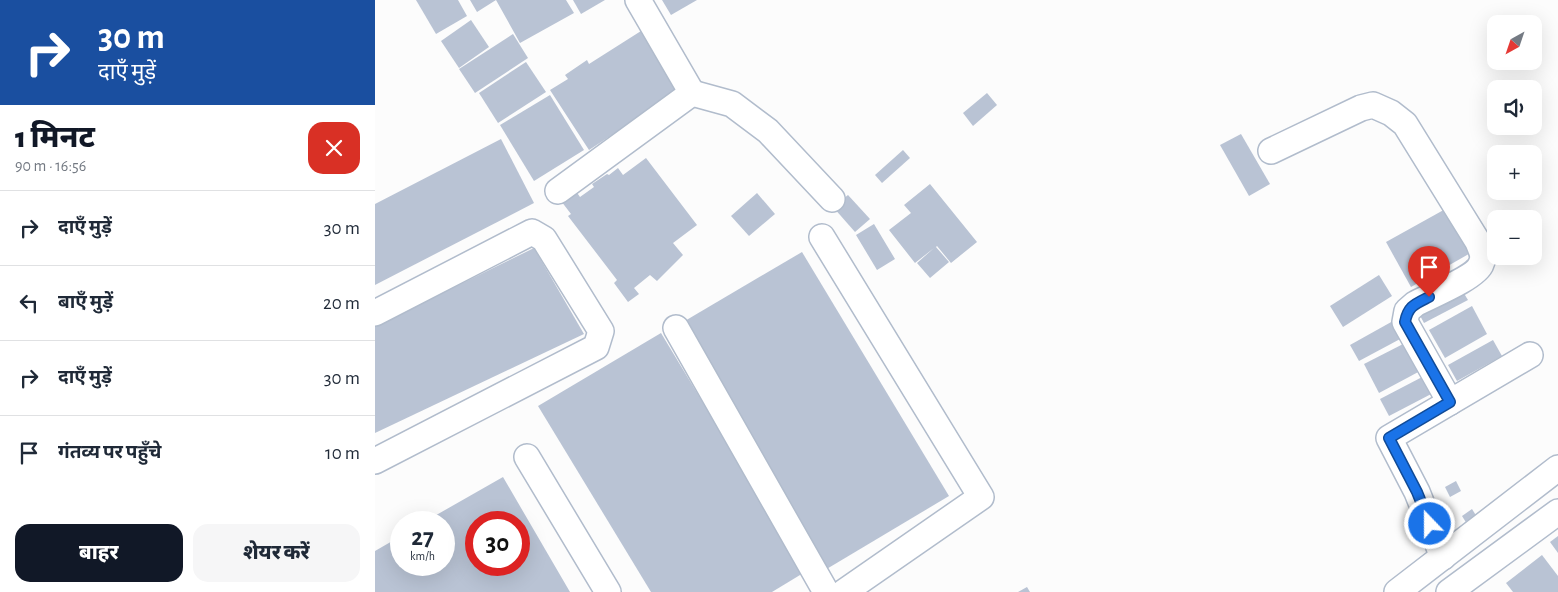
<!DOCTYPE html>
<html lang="hi">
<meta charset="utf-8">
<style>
:root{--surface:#fff;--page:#f6f6f7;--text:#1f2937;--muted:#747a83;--line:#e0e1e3;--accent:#111827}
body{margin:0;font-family:"Alegreya Sans","Noto Sans Devanagari",sans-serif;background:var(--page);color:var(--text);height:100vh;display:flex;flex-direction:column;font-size:19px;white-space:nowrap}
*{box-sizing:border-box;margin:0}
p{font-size:16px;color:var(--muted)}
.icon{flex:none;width:28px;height:28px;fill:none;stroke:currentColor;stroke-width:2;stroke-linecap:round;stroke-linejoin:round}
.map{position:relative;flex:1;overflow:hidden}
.panel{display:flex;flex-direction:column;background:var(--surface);width:375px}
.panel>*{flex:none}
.top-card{background:#1a4fa0;color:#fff;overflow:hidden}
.needle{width:32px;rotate:220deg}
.controls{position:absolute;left:1112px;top:15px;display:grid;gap:10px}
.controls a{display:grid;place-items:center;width:55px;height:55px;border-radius:10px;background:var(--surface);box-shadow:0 5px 20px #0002;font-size:25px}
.speed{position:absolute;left:15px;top:511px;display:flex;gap:10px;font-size:25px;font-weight:700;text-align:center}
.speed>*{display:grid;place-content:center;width:65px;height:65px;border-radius:50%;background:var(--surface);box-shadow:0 5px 20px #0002;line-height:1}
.speed small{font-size:12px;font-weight:400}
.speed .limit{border:8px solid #d22;background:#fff;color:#111}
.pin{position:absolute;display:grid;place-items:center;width:42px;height:42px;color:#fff;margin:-51px -21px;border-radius:50% 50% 50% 0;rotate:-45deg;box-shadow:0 0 5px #0007}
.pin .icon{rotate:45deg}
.me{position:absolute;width:55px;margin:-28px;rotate:338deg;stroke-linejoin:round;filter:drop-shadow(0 0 4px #0008)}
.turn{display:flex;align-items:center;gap:18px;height:105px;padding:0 15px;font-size:22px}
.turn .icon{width:65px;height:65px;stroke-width:2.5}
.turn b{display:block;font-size:35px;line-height:42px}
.round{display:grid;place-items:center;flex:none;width:52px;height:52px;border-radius:15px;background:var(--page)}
.headline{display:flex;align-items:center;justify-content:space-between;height:85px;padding:0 15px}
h1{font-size:30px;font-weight:800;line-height:38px;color:var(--accent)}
.button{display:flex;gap:10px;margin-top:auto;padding:10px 15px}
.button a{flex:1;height:58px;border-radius:15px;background:var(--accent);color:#fff;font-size:20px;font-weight:800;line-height:58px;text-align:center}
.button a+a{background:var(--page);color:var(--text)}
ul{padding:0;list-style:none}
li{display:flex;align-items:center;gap:15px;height:75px;padding:0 15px;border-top:1px solid var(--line)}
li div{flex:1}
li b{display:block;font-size:19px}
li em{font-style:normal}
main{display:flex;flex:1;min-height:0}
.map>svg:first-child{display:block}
.building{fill:#b9c3d4;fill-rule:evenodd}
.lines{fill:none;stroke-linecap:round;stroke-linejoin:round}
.minor-casing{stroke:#b1bccc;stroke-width:28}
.minor{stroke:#fff;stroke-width:25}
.route-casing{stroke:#114b97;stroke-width:12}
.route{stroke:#1a73e8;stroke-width:9}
</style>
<main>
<section class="panel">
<div class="top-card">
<div class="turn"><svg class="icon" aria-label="right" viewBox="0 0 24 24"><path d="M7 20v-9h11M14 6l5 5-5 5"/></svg><div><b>30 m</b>दाएँ मुड़ें</div></div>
</div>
<div class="headline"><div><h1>1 मिनट</h1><p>90 m · 16:56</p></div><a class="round" style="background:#d93025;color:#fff"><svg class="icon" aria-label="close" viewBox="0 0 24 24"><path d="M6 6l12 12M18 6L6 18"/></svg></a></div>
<ul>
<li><svg class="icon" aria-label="right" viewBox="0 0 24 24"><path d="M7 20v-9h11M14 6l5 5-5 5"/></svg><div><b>दाएँ मुड़ें</b></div><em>30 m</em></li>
<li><svg class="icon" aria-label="left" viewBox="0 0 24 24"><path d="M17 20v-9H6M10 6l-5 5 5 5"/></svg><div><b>बाएँ मुड़ें</b></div><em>20 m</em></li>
<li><svg class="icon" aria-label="right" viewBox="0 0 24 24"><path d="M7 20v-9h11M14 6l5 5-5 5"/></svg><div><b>दाएँ मुड़ें</b></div><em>30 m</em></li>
<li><svg class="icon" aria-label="arrive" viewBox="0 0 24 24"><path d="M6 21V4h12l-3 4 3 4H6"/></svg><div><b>गंतव्य पर पहुँचे</b></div><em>10 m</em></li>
</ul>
<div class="button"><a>बाहर</a><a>शेयर करें</a></div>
</section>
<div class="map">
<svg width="1183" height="592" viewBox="0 0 1183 592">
<rect width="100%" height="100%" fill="#fcfcfc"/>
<g class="building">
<polygon points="41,0 83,0 92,16 61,34"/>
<polygon points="95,0 191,0 199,13 145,43 121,0 102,12"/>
<polygon points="198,0 230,0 206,14"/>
<polygon points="287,0 322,0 296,15"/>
<polygon points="96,20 114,47 84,68 66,41"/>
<polygon points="266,31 305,90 214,150 175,90 193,79 190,75 212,60 214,64"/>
<polygon points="138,34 153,58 100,93 84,69"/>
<polygon points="151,62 171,92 123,123 104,93"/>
<polygon points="612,93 622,105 598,126 588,113"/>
<polygon points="175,95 209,150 159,181 125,125"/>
<polygon points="866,134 895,184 874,196 845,145"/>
<polygon points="126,139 159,203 0,285 0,204"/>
<polygon points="528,150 535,158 507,183 500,175"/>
<polygon points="271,158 322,225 298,243 308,255 282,281 275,275 259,288 264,294 253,302 239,283 242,280 193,216 196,214 183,197 198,187 205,197 219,187 217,184 232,174 234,175 243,168 248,175"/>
<polygon points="555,184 602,242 576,263 562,246 561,247 574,262 555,278 542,263 559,248 540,263 514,230 536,213 529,205"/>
<polygon points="382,193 400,214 374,236 356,216"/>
<polygon points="473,195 495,219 480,232 458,207"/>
<polygon points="1074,207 1099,251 1036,287 1011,242"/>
<polygon points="499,224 520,259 502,270 481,235"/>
<polygon points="159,248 209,334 0,433 0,326"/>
<polygon points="427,252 574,496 450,570 303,325"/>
<polygon points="1004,275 1017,296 968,327 955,306"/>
<polygon points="1085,287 1093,300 1049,323 1042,310"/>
<polygon points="1097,306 1112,334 1070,358 1054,330"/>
<polygon points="1018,321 1027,338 984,361 975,345"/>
<polygon points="286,333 430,572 397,592 276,592 163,406"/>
<polygon points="1118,340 1127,356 1082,381 1073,365"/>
<polygon points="1032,342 1047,370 1004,393 989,364"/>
<polygon points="1051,375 1060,392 1014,416 1005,399"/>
<path d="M 128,477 L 195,592 L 0,592 L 0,551 L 26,536 L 26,565 L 69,565 L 69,522 L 49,522 ZM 101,522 L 144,522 L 144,565 L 101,565 Z"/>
<polygon points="1081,481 1086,491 1075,497 1070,487"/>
<polygon points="1097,509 1102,517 1092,524 1087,516"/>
<polygon points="1183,536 1183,553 1175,542"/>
<polygon points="1167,555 1183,576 1183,592 1138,592 1131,583"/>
<polygon points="652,587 655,592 643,592"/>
</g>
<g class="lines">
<g class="minor-casing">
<g id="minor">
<polyline points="263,0 317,93"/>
<path d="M 896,151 L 986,108 L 998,105 L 1016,113 L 1030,124 L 1103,242 C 1106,250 1110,256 1106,264 C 1102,277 1053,297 1040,304 L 1032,311 L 1030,322 L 1075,402"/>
<polyline points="183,191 317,93 357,104 393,131 457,199"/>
<polyline points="447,237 606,497 469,592"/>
<polyline points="0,313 157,232 169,239 226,331 221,347 0,461"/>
<polyline points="301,328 451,592"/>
<polyline points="152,457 233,592"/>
<polyline points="1068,557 1042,492 1014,438 1155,355"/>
<polyline points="1022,592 1183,468"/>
<polyline points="1074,592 1183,512"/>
</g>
</g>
<use href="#minor" class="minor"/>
</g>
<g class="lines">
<g class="route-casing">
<path id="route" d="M 1054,297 C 1040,304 1033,306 1030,322 L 1075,402 L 1014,438 L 1042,492 L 1055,524"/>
</g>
<use href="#route" class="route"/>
</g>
</svg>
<div class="controls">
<a><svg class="needle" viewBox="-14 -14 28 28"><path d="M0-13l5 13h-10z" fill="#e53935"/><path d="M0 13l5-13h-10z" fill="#747a83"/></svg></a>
<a><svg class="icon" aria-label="sound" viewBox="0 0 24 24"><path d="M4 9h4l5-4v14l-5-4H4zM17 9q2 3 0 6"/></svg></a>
<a>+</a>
<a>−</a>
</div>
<div class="speed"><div>27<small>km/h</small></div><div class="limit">30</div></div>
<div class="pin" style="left:1054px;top:297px;background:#d93025"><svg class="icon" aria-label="arrive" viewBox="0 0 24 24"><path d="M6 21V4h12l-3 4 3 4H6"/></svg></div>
<svg class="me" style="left:1055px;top:524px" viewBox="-20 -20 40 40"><circle r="17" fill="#1a73e8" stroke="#fff" stroke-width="3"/><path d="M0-11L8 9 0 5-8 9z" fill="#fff"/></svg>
</div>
</main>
